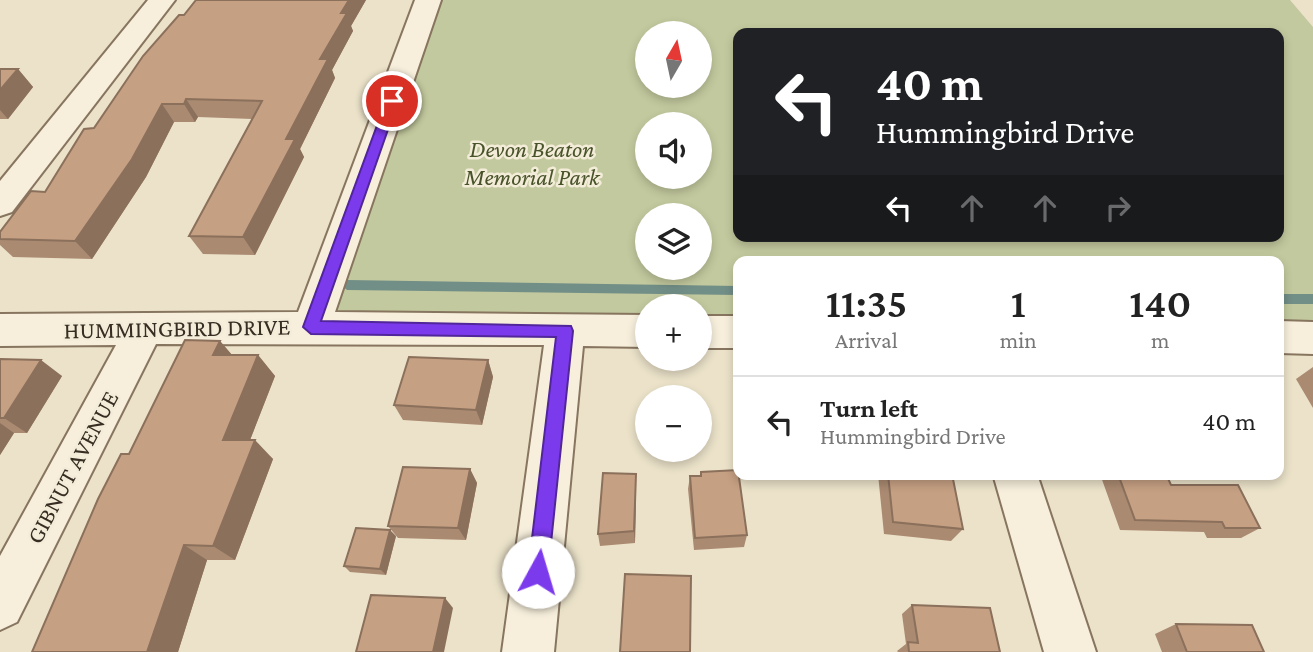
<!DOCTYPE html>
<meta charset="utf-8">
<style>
:root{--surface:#fff;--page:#f2f2f2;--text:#222;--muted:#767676;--line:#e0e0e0}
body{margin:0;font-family:"Crimson Pro",serif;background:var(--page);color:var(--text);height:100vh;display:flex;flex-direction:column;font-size:26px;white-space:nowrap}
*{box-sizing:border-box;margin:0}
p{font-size:23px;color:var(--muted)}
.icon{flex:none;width:38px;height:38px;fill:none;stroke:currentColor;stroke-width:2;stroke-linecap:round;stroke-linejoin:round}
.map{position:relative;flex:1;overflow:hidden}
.drawer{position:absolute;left:733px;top:256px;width:551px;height:224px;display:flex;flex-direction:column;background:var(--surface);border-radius:14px;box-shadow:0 4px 10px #0003}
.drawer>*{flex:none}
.top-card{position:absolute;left:733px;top:28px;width:551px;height:214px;border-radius:14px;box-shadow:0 4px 10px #0003;background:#202124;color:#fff;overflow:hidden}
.needle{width:46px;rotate:9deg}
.controls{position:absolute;left:635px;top:21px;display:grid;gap:14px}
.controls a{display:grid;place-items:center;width:77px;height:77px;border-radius:50%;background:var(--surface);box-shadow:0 4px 10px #0003;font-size:35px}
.pin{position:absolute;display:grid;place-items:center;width:60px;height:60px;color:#fff;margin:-30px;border:4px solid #fff;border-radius:50%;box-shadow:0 2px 7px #0007}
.me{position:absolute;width:77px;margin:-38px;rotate:6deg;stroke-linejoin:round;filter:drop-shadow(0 0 5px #0008)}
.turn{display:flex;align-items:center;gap:24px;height:147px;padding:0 28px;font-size:32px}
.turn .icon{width:91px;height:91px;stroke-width:2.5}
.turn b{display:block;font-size:49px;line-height:60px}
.lanes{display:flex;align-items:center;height:66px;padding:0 28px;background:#0003;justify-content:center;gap:35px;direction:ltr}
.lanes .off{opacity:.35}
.eta{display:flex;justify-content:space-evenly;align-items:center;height:119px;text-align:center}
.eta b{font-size:42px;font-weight:600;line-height:49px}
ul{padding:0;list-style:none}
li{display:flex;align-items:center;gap:21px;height:91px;padding:0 28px;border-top:2px solid var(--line)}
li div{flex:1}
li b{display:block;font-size:26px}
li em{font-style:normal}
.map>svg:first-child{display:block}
.green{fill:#c3c99e;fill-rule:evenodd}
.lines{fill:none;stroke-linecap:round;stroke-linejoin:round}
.stream{fill:#718e87;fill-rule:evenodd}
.minor-casing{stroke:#87755f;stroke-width:4}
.minor{fill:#f7efdc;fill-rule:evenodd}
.wall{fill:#aa8a71}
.shaded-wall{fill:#8b705c}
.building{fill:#c6a083;stroke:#8b705c;stroke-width:2}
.route{fill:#7c3aed;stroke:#51269a;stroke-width:2}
.labels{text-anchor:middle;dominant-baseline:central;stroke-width:5;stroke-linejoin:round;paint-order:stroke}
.park-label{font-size:24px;font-style:italic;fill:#48532a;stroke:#f3ecd8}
.street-label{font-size:24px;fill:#382d22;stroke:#f3ecd8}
</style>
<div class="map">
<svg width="1313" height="652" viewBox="0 0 1313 652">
<rect width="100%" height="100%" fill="#ebe2c9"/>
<path class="green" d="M 428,0 L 1290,0 L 1313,27 L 1313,338 L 1279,337 L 1279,261 L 738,261 L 738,332 L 700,332 L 700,306 L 648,306 L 647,331 L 311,327 ZM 648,33 L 700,33 L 700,86 L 648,86 ZM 738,33 L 1279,33 L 1279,236 L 738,236 ZM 648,124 L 700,124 L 700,177 L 648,177 ZM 648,215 L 700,215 L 700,268 L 648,268 Z"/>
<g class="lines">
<g class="stream">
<polygon points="347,280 738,286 738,295 347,290 341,285"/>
<rect x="1279" y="294" width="34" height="10"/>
</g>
<g class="minor-casing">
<g id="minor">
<polygon points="148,0 175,0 12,212 0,216 0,181"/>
<polygon points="415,0 441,0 335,312 648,315 648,347 583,346 554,652 502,652 544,345 156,344 17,622 0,630 0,556 116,345 0,346 0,314 298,312"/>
<rect x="700" y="316" width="38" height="32"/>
<polygon points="1279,321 1313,322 1313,354 1279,353"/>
<polygon points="993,474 1037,474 1096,652 1044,652"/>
</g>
</g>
<use href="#minor" class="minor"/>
</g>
<g class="wall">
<polygon points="196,0 366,0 351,26 353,31 332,70 335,78 300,149 304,157 255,255 203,254 189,236 252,119 198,117 195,122 174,122 146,177 92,259 13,257 0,245 0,232 45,192 94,128"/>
<polygon points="0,69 18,69 33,87 8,119 0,119"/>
<polygon points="220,341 232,355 258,355 275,376 250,440 273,459 235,560 207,560 178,652 32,652 129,454"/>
<polygon points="0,359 62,376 27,433 14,433 0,455"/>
<polygon points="488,360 493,377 482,425 403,420 394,405"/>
<polygon points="1313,367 1313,408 1296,379"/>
<polygon points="470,469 477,483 466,540 398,538 388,526"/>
<polygon points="878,474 952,474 963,529 951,541 884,534"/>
<polygon points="1100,474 1166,474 1171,485 1260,528 1241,538 1207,538 1204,532 1120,530"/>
<polygon points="690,476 747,535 744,547 694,550 688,489"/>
<polygon points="636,488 635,543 600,546 598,534"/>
<polygon points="396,536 386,575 350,572 344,566"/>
<polygon points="912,605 1000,652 898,652 897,651 906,644 902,614"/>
<polygon points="1176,624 1264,652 1162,652 1155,634"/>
</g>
<g class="shaded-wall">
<polygon points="349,0 366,0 351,26 353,31 332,70 335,78 300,149 304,157 255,255 243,237 320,59 341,13"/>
<polygon points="18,69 33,87 8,119 0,110 0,90"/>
<polygon points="186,99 198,117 195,122 184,104"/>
<polygon points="162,104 174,122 146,177 92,259 75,241"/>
<polygon points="220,341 238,362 213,355"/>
<polygon points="258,355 275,376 243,458 223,440"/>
<polygon points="41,360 62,376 27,433 4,418"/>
<polygon points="488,360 493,377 482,425 476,410"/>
<polygon points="0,423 14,433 0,455"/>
<polygon points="255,440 273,459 235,560 213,546"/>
<polygon points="470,469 477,483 466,540 458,528"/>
<polygon points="636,474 636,488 635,543 634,531"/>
<polygon points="390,530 396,536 386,575 380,569"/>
<polygon points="184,545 207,560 178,652 147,652"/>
<polygon points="445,598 453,608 444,652 433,652"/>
</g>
<g class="building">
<polygon points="196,0 349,0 341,13 347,13 320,59 328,59 286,139 295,139 243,237 189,236 262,101 186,99 184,104 162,104 132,159 75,241 0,239 0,232 31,191 45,192 84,129 94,128 143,56 179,15 184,15"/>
<polygon points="0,69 18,69 0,90"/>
<polygon points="185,340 220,341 213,355 258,355 223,440 255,440 213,546 184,545 147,652 32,652 98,499 121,454 129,454"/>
<polygon points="409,357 488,360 476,410 394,405"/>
<polygon points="0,359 41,360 4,418 0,418"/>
<polygon points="403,467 470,469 458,528 388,526"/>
<polygon points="738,470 747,535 695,538 690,476 701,476 701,472"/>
<polygon points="603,473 636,474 634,531 598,534"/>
<polygon points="888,474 952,474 963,529 893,522"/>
<polygon points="1118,474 1166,474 1171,485 1238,485 1260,528 1225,528 1222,522 1135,520"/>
<polygon points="356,528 390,530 380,569 344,566"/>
<polygon points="625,574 691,576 690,652 620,652"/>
<polygon points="371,595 445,598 433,652 356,652"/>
<polygon points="912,605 990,608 1000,652 909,652 908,642 918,643"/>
<polygon points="1176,624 1252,625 1264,652 1187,652"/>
</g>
<polygon class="route" points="392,97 398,101 321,321 571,326 573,331 548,572 545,579 538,582 531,579 528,572 556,337 311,334 303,327 386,101"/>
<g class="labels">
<g class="park-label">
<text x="532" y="148">Devon Beaton<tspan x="532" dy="28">Memorial Park</tspan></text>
</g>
<g class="street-label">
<text transform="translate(177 328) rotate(-1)">HUMMINGBIRD DRIVE</text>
<text transform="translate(72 467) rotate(-62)">GIBNUT AVENUE</text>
</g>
</g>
</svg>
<div class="controls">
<a><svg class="needle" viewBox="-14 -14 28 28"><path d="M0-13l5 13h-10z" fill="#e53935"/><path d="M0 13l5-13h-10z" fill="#767676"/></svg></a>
<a><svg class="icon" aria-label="sound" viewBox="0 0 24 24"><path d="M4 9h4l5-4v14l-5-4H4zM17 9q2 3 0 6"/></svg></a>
<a><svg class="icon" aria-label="layers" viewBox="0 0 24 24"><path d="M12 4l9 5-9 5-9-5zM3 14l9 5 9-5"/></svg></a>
<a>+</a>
<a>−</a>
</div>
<div class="pin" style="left:392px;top:101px;background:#d93025"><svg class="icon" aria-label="arrive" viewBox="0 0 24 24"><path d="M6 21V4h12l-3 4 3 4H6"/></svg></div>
<svg class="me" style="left:538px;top:572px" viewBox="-20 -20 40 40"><circle r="19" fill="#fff"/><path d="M0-13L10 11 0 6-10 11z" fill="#7c3aed"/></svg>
<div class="top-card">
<div class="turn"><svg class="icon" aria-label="left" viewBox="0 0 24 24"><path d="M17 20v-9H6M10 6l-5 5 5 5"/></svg><div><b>40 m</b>Hummingbird Drive</div></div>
<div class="lanes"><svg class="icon" aria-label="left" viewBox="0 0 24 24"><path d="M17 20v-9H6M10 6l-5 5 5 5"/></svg><svg class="icon off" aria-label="ahead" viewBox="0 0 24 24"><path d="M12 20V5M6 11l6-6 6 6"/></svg><svg class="icon off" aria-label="ahead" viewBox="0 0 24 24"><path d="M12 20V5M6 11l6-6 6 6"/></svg><svg class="icon off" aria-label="right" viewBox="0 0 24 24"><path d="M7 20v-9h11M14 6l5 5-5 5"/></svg></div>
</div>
<section class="drawer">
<div class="eta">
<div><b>11:35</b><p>Arrival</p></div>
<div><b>1</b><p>min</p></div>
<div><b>140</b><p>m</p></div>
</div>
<ul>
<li><svg class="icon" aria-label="left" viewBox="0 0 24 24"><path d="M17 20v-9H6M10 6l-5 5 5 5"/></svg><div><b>Turn left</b><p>Hummingbird Drive</p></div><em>40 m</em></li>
</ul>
</section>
</div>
